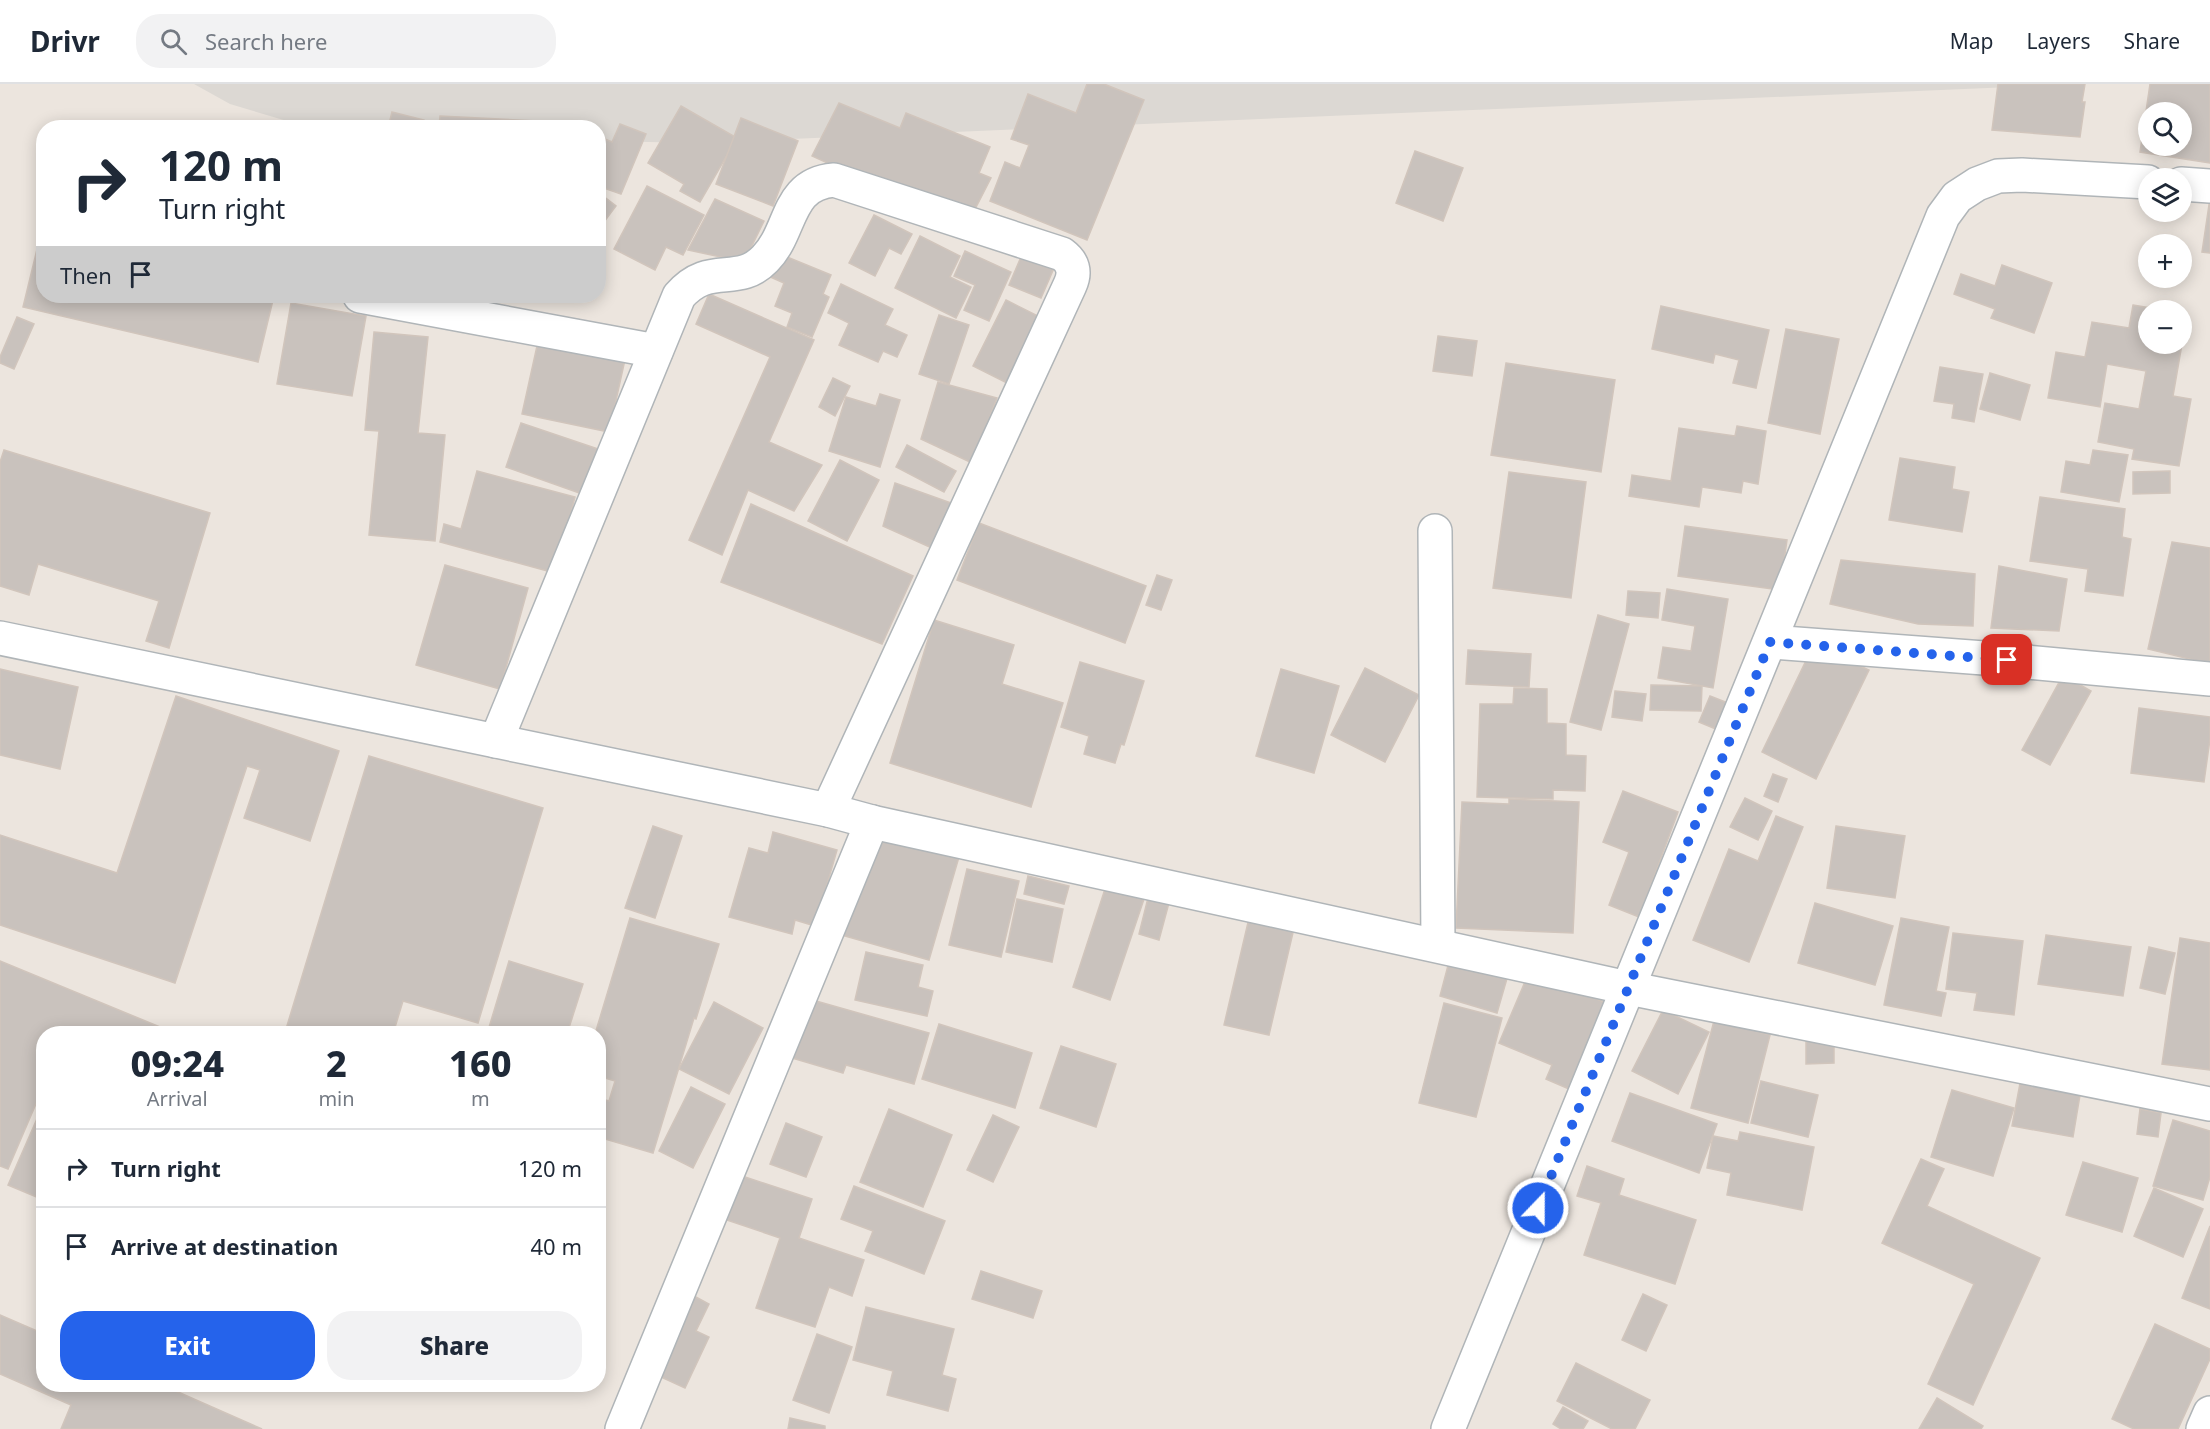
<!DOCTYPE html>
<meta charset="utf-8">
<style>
:root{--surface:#fff;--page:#f2f2f3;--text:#1f2937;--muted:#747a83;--line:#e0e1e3;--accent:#2563eb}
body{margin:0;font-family:"Noto Sans",sans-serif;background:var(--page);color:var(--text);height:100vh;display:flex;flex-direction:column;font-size:22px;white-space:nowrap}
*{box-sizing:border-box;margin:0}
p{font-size:20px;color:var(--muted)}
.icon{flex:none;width:33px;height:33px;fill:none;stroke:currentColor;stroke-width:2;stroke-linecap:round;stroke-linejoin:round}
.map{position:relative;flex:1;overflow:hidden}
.panel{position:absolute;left:36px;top:942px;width:570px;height:366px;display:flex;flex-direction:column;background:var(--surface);border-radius:24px;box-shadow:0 3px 15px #0003}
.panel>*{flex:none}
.guide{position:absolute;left:36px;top:36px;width:570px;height:183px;border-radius:24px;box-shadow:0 3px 15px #0003;background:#fff;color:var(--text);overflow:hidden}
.buttons{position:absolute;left:2138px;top:18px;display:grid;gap:12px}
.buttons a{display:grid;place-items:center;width:54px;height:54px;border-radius:50%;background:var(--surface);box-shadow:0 3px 15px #0003;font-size:30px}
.pin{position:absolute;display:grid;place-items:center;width:51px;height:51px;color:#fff;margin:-26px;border-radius:12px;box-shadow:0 3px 9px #0006}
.me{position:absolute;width:66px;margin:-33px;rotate:22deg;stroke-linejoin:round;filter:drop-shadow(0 0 4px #0008)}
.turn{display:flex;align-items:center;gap:21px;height:126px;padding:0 24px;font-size:27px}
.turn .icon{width:78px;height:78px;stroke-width:2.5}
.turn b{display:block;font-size:42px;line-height:51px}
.then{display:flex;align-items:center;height:57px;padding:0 24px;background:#0003;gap:12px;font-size:22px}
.eta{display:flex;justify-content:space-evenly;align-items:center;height:102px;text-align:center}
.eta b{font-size:36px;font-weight:800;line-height:42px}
.cta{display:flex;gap:12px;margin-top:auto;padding:12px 24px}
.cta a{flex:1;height:69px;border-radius:24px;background:var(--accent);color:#fff;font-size:24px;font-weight:800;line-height:69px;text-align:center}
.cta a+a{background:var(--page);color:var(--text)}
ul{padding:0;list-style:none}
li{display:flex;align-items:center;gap:18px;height:78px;padding:0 24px;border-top:2px solid var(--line)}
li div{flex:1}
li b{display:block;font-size:22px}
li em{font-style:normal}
header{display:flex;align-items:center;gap:36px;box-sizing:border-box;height:84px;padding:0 30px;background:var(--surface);border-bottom:2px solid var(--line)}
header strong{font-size:28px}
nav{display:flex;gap:33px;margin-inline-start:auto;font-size:21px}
.search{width:420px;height:54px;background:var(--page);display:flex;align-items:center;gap:15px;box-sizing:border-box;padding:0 21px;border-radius:24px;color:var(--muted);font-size:22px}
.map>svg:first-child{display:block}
.industrial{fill:#dcd8d3}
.building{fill:#c9c2bd;stroke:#d1c5bc;stroke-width:1.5;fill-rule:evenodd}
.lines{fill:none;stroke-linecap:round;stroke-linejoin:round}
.minor-casing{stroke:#b0b5b8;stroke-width:36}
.minor{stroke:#fff;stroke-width:33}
.route{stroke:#2563eb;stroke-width:10;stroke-dasharray:0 18}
</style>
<header>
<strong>Drivr</strong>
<div class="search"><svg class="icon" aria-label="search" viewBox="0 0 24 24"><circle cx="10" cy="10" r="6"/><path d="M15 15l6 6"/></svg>Search here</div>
<nav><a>Map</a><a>Layers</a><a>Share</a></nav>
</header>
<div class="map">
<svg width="2210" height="1345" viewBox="0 0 2210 1345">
<rect width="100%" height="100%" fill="#ece5de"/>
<polygon class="industrial" points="194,0 2082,0 698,59 599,57 598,44 307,43 230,20"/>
<g class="building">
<polygon points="1087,0 1104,0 1144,16 1087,156 990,117 1005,78 1020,84 1029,61 1011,55 1028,10 1076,29"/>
<polygon points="1998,0 2085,0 2082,18 2085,18 2080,53 1992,46"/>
<path d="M 2150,0 L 2210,0 L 2210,79 L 2140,68 ZM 2148,28 L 2181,28 L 2181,62 L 2148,62 Z"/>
<polygon points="839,19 900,44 906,29 990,63 979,89 991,94 974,127 873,100 812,72"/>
<polygon points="681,22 737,54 700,118 680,107 684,100 648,79"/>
<polygon points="392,28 424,36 422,44 388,44"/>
<polygon points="440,32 537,37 537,44 439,44"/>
<polygon points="741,34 798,57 773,122 716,100"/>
<polygon points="620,40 646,50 621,110 598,102 598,52 612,58"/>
<polygon points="1415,67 1463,84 1443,137 1396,119"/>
<polygon points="647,102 704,131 683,171 666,163 655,186 614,165"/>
<polygon points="598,108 616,122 601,142 598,140"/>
<polygon points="2210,114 2210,169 2202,168"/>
<polygon points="715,115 764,137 744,178 688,166"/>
<polygon points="874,131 912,150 901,170 889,164 875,192 849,179"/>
<polygon points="920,152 960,172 950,193 971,203 956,234 895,204"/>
<polygon points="1029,154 1061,168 1041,214 1009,201"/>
<polygon points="39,157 44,158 44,212 274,212 258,278 23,223"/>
<polygon points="965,167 1011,188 989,237 964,226 975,201 954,192"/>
<polygon points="775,168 831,191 823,210 829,213 812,253 787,243 792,229 775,222 784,199 766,191"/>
<polygon points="2002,181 2052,199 2034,249 1991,234 1995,225 1954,210 1961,190 1995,202"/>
<polygon points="841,200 893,225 885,241 907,251 897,273 883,267 878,278 839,261 849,239 828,229"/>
<polygon points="709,210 814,256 769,358 822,381 794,427 748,406 722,471 689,456 770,273 696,240"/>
<polygon points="1006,216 1040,233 1007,299 973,282"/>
<polygon points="291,219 366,232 352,312 277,300"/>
<polygon points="2133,221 2163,226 2148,226 2148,260 2181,260 2181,230 2187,231 2173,312 2191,315 2179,382 2132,375 2134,365 2098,358 2105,319 2139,325 2146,287 2107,280 2100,323 2048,314 2056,268 2085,273 2092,238 2129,244"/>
<polygon points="1661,222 1769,246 1756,304 1733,299 1739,276 1715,270 1713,279 1652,265"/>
<polygon points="939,231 969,241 949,300 919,290"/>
<polygon points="17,233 34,240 14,285 0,279 0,273"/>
<polygon points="1786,245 1839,255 1820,350 1768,339"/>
<polygon points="374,248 428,253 418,349 445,351 435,457 369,451 379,347 365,346"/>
<polygon points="1438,252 1477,257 1472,292 1433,287"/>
<polygon points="539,253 626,271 609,348 522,330"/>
<polygon points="1506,279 1615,296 1601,388 1491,371"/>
<polygon points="1940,283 1983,290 1974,338 1952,334 1954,320 1934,317"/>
<polygon points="1990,289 2030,301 2020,336 1980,325"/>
<polygon points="833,294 850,302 835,332 819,323"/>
<polygon points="938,298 997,314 972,379 921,355"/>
<polygon points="880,310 900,316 880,383 829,367 846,313 876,322"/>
<polygon points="521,339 601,366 585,411 506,383"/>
<polygon points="1737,342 1766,347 1758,400 1743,397 1741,409 1702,403 1699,423 1629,412 1632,391 1671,397 1679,344 1735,352"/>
<polygon points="907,361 956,387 944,408 896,383"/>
<polygon points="4,366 210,429 169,564 146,557 159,517 38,480 29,511 0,502 0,378"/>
<polygon points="2093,366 2128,371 2119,418 2061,408 2066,377 2090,381"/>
<polygon points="1900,374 1955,383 1952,405 1969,408 1962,448 1889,436"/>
<polygon points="840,376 879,396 847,457 808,437"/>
<polygon points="477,387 575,413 555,489 440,458 444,440 461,445"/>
<polygon points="2170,387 2170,409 2133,410 2133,388"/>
<polygon points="1509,388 1586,398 1571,514 1493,504"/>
<polygon points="895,399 951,419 934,465 883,442"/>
<polygon points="2040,413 2125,425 2122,453 2131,455 2123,512 2085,507 2088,485 2030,477"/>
<polygon points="751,420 913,492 882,560 721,498"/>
<polygon points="979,439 1146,502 1125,559 957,496"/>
<polygon points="1685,442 1787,456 1780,506 1678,492"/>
<polygon points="2172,458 2210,464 2210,580 2148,565"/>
<polygon points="1841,476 1975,490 1973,542 1918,540 1830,520"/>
<polygon points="445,481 528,504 500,605 416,581"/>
<polygon points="1999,482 2067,495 2059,547 1991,544"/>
<polygon points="1157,491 1172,496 1161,526 1146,521"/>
<polygon points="1667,505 1728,515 1713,604 1658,594 1663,563 1691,567 1695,542 1662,536"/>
<polygon points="1628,507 1660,509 1658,534 1626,531"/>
<polygon points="1598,531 1629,540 1601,646 1570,638"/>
<polygon points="934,536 1014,561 1002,600 1063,619 1031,723 890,679"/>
<polygon points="1814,560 1869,586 1816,695 1762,668"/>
<polygon points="1468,566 1531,570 1529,603 1466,600"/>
<polygon points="1080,578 1144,597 1124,661 1121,660 1115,679 1084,670 1089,652 1061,643"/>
<polygon points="1365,584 1419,611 1385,678 1331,651"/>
<polygon points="0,585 78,603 60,685 0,671"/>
<polygon points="1281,585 1339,602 1314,689 1256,672"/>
<polygon points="2063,591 2091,607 2050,681 2022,666"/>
<polygon points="1651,601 1702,602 1701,627 1650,626"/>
<polygon points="1514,604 1547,605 1547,639 1566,640 1566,671 1586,672 1585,707 1553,706 1553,715 1477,713 1480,620 1513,620"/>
<polygon points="1615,607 1646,610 1642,637 1612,633"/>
<polygon points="176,612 339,667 310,757 244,734 260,686 247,682 175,899 0,841 0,751 117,789"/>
<polygon points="1710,612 1733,621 1723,648 1699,638"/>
<polygon points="2139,624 2210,633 2210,655 2204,698 2131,689"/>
<polygon points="369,672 543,724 478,939 403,917 393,950 302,950 286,945"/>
<polygon points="1773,690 1787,695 1778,718 1764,712"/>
<polygon points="1623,707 1678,728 1639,833 1609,821 1629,768 1603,758"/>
<polygon points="1745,714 1772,727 1758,756 1730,743"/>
<polygon points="1509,715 1579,718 1573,849 1456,844 1462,718 1509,720"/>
<polygon points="1776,732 1803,743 1749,878 1693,856 1729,765 1758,777"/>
<polygon points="870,740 961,766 929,876 838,850"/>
<polygon points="653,742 682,752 655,834 625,824"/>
<polygon points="1836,742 1905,752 1895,814 1827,804"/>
<polygon points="773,748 837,766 815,842 795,836 792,850 729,833 749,764 768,769"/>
<polygon points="967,785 1019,797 1001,873 949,861"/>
<polygon points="1028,792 1069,802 1064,820 1024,810"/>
<polygon points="1106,802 1144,815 1110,916 1073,903"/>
<polygon points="1149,810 1170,815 1159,856 1139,850"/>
<polygon points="1017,815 1063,825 1052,878 1006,868"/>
<polygon points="1815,819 1893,842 1875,901 1798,879"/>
<polygon points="1250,830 1295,840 1269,951 1224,941"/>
<polygon points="630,834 719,860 696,935 694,934 653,1069 598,1053 598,1014 609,1017 615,997 598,992 598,950 595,950"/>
<polygon points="1901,834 1949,843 1936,907 1946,909 1941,932 1884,921"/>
<polygon points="1953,849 2023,857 2014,931 1974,926 1977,909 1946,905"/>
<polygon points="2046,851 2131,863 2123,912 2038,900"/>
<polygon points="2180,854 2210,859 2210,986 2162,980"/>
<polygon points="2149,863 2175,869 2165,910 2140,904"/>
<polygon points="866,868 923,881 918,903 933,907 927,932 855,916"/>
<polygon points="1450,874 1508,891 1497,929 1440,912"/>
<polygon points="0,877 177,950 44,950 44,1001 8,1085 0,1082"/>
<polygon points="509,877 583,900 567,950 487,950"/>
<polygon points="1530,886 1606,919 1569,1005 1546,995 1552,981 1499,959"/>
<polygon points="809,915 929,949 914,1000 846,981 843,989 792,974"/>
<polygon points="714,918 763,944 729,1010 679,985"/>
<polygon points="1444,919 1502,934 1476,1033 1419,1019"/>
<polygon points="1663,926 1709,948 1678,1010 1632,987"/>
<polygon points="1714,937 1770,951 1748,1039 1691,1024"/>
<polygon points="939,940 1032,969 1015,1024 922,995"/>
<polygon points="1834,950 1834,979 1806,980 1806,951"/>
<polygon points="1061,962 1116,980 1096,1043 1040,1024"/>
<polygon points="2021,994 2081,1005 2073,1053 2012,1042"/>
<polygon points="1761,997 1818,1011 1808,1053 1751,1039"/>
<polygon points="691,1003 725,1020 693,1084 659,1067"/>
<polygon points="1952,1006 2014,1024 1993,1092 1931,1073"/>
<polygon points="1630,1009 1717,1040 1699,1089 1612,1057"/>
<polygon points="43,1021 44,1021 44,1116 8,1101"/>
<polygon points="889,1025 952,1051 923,1123 860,1098"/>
<polygon points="2140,1025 2161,1029 2158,1053 2137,1050"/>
<polygon points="993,1031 1019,1043 993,1098 967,1086"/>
<polygon points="2173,1036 2210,1047 2210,1093 2203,1116 2153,1102"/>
<polygon points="786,1039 822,1053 806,1093 770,1080"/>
<polygon points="1740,1048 1814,1063 1802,1126 1727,1111 1731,1089 1707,1084 1713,1052 1738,1057"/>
<polygon points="1921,1075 1944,1085 1927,1122 2040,1174 1973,1321 1928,1300 1974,1200 1882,1159"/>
<polygon points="2083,1078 2138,1094 2122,1148 2066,1131"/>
<polygon points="1587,1082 1624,1095 1619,1111 1696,1136 1675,1200 1584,1171 1601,1119 1577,1112"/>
<polygon points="733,1089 812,1115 799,1154 864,1176 852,1212 829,1203 815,1243 756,1224 780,1154 718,1133"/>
<polygon points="854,1102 945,1137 924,1190 865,1167 873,1147 841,1135"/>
<polygon points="2154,1104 2203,1125 2183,1173 2134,1152"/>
<polygon points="2210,1142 2210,1225 2182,1214"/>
<polygon points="981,1187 1042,1207 1033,1234 972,1215"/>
<polygon points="1643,1210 1667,1221 1646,1267 1622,1256"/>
<polygon points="694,1212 709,1220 696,1247 709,1253 685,1304 650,1288"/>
<polygon points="866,1223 954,1245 942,1291 956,1295 948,1327 887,1311 893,1287 853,1276"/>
<polygon points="0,1231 44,1250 44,1300 160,1300 262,1345 61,1345 71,1321 0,1290"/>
<polygon points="2155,1240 2210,1265 2210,1275 2178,1345 2134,1345 2112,1335"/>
<polygon points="817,1250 852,1263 829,1329 793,1316"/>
<polygon points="1576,1279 1650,1316 1635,1345 1612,1345 1557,1317"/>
<polygon points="1937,1314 1983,1342 1981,1345 1919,1345"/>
<polygon points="1563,1323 1588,1337 1583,1345 1561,1345 1553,1340"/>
<polygon points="790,1334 825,1342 825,1345 788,1345"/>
</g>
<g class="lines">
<g class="minor-casing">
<g id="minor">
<polyline points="2181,100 2210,102"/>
<polyline points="360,212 656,267"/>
<polyline points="1435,447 1438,861"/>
<polyline points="0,554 828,726 872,738 1628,904 2210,1020"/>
<polyline points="1771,558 1984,574 2210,595"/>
<path d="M 496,657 L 679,212 C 710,176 737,204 765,175 C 793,147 785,100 834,96 L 1062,170 C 1073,178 1076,188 1070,201 L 828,726"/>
<polyline points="622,1345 872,738"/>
<polyline points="1448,1345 1943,132 1957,113 1977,100 1998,92 2022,91 2148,98"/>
<polyline points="2203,1345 2210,1329"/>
</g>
</g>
<use href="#minor" class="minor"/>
</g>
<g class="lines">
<polyline class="route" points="1538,1124 1770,558 2007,576"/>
</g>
</svg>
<div class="buttons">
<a><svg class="icon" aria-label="search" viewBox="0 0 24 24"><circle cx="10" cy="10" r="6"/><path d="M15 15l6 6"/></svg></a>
<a><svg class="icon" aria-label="layers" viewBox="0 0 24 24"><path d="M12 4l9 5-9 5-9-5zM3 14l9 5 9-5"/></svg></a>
<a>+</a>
<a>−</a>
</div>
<div class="pin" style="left:2007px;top:576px;background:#d93025"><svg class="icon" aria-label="arrive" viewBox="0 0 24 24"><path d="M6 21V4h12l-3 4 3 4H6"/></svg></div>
<svg class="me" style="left:1538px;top:1124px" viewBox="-20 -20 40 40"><circle r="17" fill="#2563eb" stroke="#fff" stroke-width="3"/><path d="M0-11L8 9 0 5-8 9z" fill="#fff"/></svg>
<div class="guide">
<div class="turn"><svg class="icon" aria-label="right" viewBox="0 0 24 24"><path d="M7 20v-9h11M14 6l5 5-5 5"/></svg><div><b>120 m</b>Turn right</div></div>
<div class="then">Then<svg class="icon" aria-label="arrive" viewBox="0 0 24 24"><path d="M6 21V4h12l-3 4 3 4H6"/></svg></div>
</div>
<section class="panel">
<div class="eta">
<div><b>09:24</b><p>Arrival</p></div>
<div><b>2</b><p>min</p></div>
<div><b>160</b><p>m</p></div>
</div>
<ul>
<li><svg class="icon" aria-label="right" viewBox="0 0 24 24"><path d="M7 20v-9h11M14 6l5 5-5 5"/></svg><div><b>Turn right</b></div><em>120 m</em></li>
<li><svg class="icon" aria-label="arrive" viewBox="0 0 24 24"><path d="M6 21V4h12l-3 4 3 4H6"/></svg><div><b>Arrive at destination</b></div><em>40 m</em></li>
</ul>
<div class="cta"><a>Exit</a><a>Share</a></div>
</section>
</div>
